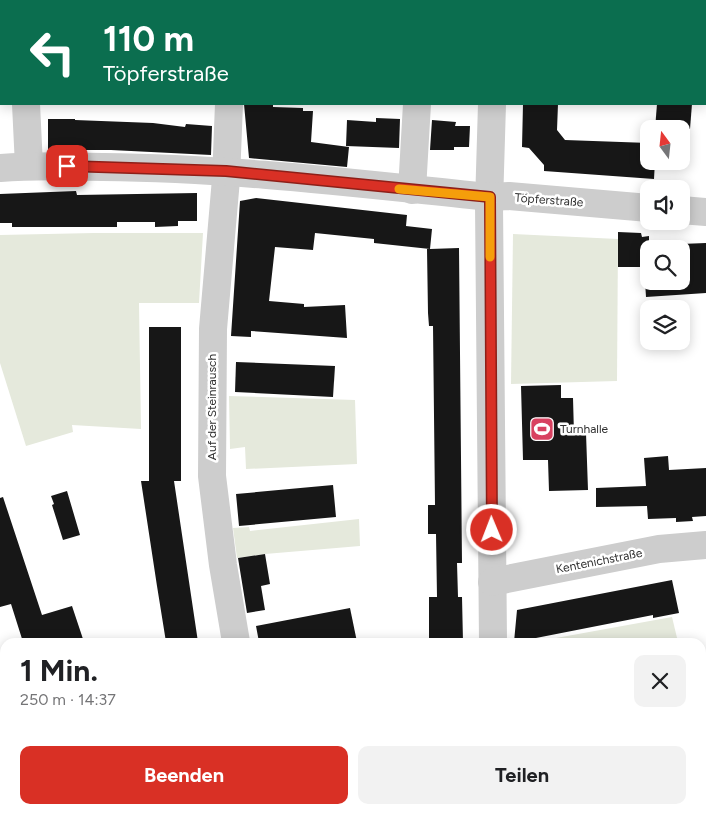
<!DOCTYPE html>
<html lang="de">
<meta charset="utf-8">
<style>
:root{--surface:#fff;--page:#f2f2f2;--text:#202124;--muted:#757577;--accent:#d93025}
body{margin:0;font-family:Figtree,sans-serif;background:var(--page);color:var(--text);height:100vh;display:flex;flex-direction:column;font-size:19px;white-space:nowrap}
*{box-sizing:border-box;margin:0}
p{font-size:16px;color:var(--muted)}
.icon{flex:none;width:28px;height:28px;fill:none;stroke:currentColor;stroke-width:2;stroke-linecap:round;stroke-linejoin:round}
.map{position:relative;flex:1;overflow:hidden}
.panel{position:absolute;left:0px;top:638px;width:706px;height:176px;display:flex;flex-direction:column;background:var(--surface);border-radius:15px 15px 0 0;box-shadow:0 2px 12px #0003}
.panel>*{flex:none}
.banner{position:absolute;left:0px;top:0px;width:706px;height:105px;box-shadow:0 2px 12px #0003;background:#0b6e4f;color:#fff;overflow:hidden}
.needle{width:32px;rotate:345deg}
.tools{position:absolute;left:640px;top:120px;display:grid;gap:10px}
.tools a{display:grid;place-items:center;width:50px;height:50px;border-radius:10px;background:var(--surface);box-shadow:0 2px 12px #0003;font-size:25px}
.pin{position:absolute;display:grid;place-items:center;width:42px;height:42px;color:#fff;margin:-21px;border-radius:10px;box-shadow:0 2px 8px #0006}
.me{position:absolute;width:55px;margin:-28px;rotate:359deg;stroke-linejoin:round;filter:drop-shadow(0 0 4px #0008)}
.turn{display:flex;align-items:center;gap:18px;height:105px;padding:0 20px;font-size:22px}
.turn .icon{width:65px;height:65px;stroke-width:2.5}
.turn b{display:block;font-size:35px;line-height:42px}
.round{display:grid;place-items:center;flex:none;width:52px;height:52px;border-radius:10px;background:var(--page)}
.head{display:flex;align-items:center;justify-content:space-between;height:85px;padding:0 20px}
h1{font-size:30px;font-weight:700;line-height:38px}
.cta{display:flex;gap:10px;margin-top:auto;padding:10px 20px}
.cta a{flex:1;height:58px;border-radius:10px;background:var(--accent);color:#fff;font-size:20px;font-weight:700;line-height:58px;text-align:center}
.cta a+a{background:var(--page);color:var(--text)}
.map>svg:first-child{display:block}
.green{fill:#e5e9dc}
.building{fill:#171717}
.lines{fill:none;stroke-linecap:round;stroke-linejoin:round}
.minor{stroke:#cdcdcd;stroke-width:28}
.major{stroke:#a8a8a8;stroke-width:28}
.route-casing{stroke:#8d1f18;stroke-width:12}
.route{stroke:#d93025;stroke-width:9}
.slow{stroke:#f59e0b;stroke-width:9}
.labels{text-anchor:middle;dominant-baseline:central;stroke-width:5;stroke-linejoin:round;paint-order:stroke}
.street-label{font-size:12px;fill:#303030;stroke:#fff}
.poi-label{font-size:12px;fill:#303030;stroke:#fff;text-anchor:start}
</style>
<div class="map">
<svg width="706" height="813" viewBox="0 0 706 813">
<rect width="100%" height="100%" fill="#fff"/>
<g class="green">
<polygon points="94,233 203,233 199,303 139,303 141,429 72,425 73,432 26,446 0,363 0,235"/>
<polygon points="513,234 618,239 617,381 511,384"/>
<polygon points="229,396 355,400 357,464 246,469 245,447 230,449"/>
<polygon points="359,519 360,546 265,554 237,558 233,528 249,527 250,531"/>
<polygon points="672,617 678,642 556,642 556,638"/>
<polygon points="99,809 236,809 237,813 84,813"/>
<polygon points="556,809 620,809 621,813 556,813"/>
</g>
<g class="building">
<polygon points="244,104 273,104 273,107 303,108 303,111 313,111 311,142 349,147 347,167 249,158"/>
<polygon points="523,104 558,104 557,130 565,140 649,143 649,161 655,161 654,179 544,171 544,165 529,148 522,147"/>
<polygon points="657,104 692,104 690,129 655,129"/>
<polygon points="376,118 400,119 399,148 346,146 347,120 376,122"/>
<polygon points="48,119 75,119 75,120 153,123 185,127 186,124 212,126 211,155 111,150 48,150"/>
<polygon points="432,120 456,122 455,126 470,126 469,147 454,147 454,150 430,150"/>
<polygon points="76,191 77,195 197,193 197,221 178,221 178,226 155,227 155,222 117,222 117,227 12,227 12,223 0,223 0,194"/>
<polygon points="256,198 407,215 406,226 432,229 430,249 459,248 462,563 457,563 458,597 462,597 463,642 429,642 429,597 437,597 436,534 428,534 428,505 435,505 433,326 429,326 428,313 427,249 430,249 374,243 374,239 315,233 313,250 275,247 269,301 304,304 304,307 345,305 347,338 251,331 251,337 231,336 240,201"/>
<polygon points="618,232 641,233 642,237 649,236 649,267 618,267"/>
<polygon points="706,243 706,293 646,297 645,281 681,281 681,244"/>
<polygon points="149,327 181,327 181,481 174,481 198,642 166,642 157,586 141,481 149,481"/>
<polygon points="236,362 335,366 333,397 235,392"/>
<polygon points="561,385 561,398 573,398 574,434 586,433 588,490 549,491 548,460 523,460 521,386"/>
<polygon points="668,456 669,470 706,468 706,516 692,517 693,521 676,522 676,518 648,519 647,506 596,507 596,488 646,486 644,458"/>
<polygon points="333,485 336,517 239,526 236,494"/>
<polygon points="67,491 80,535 63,540 52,505 54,504 51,496"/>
<polygon points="3,497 42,615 72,606 84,642 23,642 11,604 0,607 0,498"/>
<polygon points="265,554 270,584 261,586 265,610 247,613 238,558"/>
<polygon points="672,580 679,613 653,618 653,615 536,638 536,642 514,642 517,610"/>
<polygon points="350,608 357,642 259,642 256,626"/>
</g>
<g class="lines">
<g class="minor">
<polyline points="20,0 20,1"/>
<polyline points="185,0 185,1"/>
<polyline points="485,0 485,1"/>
<polyline points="26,104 29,166"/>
<polyline points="229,104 226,179 213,329 212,476 223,565 236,642"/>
<polyline points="492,104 489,204 493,642"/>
<path d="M 0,168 C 34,165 68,166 103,167 C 232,168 361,184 490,197 L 509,196 L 649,208"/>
<polyline points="412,190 417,104"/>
<polyline points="681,210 706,212"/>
<polyline points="492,582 659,549 706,545"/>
<polyline points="269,809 269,813"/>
<polyline points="494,809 494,813"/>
</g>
<g class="major">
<polyline points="0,680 5,693"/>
<polyline points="0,770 5,786"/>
<polyline points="12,809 14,813"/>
<polyline points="49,809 50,813"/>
</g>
</g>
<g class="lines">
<g class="route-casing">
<polyline id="route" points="67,166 226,171 490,197 492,530"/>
</g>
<use href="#route" class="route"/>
<polyline class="slow" points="399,189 490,197 490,257"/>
</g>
<defs>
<g id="stadium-square" transform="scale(1.25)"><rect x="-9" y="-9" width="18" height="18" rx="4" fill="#d84160" stroke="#fff"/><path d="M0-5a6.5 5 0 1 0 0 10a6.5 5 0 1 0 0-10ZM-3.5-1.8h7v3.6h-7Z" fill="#fff"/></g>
</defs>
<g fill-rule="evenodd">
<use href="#stadium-square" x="542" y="429"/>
</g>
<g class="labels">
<g class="street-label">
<text transform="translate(549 200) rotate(4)">Töpferstraße</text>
<text transform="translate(212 407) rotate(-90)">Auf der Steinrausch</text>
<text transform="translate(599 561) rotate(-11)">Kentenichstraße</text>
</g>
<g class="poi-label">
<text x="560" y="429">Turnhalle</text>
</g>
</g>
</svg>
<div class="tools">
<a><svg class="needle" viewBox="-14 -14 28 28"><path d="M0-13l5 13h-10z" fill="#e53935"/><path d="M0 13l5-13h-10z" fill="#757577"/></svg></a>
<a><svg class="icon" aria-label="sound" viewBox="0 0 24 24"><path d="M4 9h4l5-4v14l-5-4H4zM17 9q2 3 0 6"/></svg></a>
<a><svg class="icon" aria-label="search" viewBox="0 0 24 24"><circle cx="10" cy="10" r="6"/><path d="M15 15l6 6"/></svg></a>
<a><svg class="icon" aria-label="layers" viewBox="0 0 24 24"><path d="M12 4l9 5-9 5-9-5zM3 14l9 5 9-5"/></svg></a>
</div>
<div class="pin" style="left:67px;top:166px;background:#d93025"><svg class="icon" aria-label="arrive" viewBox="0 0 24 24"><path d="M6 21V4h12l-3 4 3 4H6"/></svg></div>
<svg class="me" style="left:492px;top:530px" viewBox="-20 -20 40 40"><circle r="17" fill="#d93025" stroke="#fff" stroke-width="3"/><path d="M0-11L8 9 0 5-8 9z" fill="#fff"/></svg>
<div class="banner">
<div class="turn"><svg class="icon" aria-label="left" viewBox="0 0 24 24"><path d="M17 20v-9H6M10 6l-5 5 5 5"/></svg><div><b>110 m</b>Töpferstraße</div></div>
</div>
<section class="panel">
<div class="head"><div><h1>1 Min.</h1><p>250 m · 14:37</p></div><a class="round"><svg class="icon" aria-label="close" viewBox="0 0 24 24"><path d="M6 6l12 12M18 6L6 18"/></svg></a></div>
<div class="cta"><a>Beenden</a><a>Teilen</a></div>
</section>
</div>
